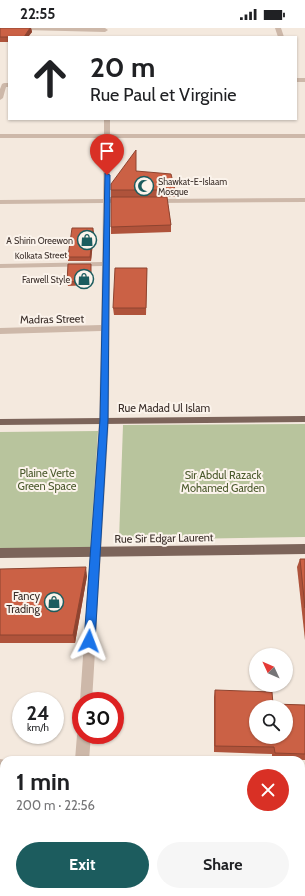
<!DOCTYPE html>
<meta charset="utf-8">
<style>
:root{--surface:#fff;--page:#f6f6f6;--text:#202124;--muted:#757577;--accent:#1c5c5e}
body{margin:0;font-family:Cabin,sans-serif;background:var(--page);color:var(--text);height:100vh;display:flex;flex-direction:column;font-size:15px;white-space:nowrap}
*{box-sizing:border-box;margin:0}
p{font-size:13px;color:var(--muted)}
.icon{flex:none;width:22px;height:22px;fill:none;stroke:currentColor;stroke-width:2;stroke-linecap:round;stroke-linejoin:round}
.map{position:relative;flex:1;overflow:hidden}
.sheet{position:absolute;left:0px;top:728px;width:305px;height:140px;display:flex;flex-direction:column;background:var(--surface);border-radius:12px 12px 0 0;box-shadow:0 1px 3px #0004}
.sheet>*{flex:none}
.hud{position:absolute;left:8px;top:8px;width:289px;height:84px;border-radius:0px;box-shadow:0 1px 3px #0004;background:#fff;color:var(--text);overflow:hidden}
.needle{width:26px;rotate:314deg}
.controls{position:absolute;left:249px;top:620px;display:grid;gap:8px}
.controls a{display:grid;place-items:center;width:44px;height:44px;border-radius:50%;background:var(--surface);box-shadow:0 1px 3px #0004;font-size:20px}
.speed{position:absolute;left:12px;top:664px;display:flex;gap:8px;font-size:20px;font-weight:700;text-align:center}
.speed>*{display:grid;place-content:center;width:52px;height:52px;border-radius:50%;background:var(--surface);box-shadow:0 1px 3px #0004;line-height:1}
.speed small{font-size:10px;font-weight:400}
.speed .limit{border:6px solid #d22;background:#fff;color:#111}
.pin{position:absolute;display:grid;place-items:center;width:34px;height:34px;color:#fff;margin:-41px -17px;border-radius:50% 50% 50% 0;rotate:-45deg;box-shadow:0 0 4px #0007}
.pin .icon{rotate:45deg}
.me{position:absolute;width:44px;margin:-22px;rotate:3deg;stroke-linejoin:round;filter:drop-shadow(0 0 3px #0008)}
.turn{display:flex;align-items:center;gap:14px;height:84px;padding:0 16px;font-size:18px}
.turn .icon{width:52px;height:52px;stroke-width:2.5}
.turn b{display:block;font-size:28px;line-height:34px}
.round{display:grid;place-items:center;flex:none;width:42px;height:42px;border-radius:21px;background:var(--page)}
.overview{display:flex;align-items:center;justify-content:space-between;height:68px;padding:0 16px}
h1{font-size:24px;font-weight:800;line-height:30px}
.primary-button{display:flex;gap:8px;margin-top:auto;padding:8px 16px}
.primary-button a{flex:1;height:46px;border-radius:24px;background:var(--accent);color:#fff;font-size:16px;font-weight:800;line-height:46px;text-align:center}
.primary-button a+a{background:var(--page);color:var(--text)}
.status{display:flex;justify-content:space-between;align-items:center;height:28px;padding:0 20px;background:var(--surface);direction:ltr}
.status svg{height:11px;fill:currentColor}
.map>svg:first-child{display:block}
.green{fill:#b8c49d}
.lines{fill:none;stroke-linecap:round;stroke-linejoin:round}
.minor{fill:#cdb8a9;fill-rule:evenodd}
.major{fill:#7c645a;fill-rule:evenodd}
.wall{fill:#af533b}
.shaded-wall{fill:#8e4430}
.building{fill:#cb6145;stroke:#8e4430;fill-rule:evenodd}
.route{fill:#1a73e8;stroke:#114b97}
.labels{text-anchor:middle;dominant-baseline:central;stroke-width:4;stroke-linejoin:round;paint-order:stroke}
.far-poi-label{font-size:9px;fill:#3a2e29;stroke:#fbf3eb;text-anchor:end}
.far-street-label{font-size:9px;fill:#3a2e29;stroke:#fbf3eb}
.street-label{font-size:11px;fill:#3a2e29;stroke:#fbf3eb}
.park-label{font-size:11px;fill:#4a592c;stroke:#fbf3eb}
.poi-label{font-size:11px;fill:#3a2e29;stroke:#fbf3eb;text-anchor:end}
</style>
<div class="status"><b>22:55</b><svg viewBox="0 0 49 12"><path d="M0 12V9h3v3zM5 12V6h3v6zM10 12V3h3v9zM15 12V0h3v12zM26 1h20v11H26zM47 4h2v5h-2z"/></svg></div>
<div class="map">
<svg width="305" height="868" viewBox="0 0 305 868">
<rect width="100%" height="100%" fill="#f4e9de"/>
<g class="green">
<polygon points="305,396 305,509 119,512 123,397"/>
<polygon points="98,403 91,520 0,520 0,404"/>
</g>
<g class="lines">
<g class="minor">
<polygon points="22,0 105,0 108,2 105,4 25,2"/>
<polygon points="275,0 281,0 284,9 278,9"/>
<rect x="296" y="50" width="9" height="4"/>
<polygon points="4,55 9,55 9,59 6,59 3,70 0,72 0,61 2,56"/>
<polygon points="104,91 110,91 110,106 305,106 305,110 110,110 110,171 116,173 110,175 109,392 92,673 81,673 81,676 80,673 99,392 101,303 0,306 0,300 101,297 102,238 0,240 0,236 102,234 103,175 0,176 0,172 103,171 104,110 0,110 0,106 104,106"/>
<polygon points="305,170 305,174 154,175 150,173 154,171"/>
<polygon points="79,702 81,702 81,707 91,707 89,732 75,732 77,707"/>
<polygon points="0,731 6,732 4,732 4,745 0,745"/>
<rect x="301" y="746" width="4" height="14"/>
<polygon points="70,864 84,864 83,868 69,868"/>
</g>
<g class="major">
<polygon points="305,388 305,394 0,397 0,391"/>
<polygon points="305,516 305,526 0,530 0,520"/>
</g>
</g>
<g class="wall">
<polygon points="0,0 31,0 32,4 28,9 9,9 9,14 0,14"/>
<polygon points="136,143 175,162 175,169 167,169 171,197 171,204 111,206 111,156"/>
<polygon points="94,204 91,233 68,233 68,229"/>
<polygon points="91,236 91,257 68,258 67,254"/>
<polygon points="147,240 146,287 114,287 113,280"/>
<polygon points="300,531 305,531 305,612 297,539"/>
<polygon points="0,541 87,548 75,615 0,615"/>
<polygon points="215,662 273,676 305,677 305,732 272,731 272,726 214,724 214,669"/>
</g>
<g class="shaded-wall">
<polygon points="30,0 31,0 32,4 28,9 24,9"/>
<polygon points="93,200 94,204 91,233 90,229"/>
<polygon points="86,539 87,548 75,615 73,607"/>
</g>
<g class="building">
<polygon points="0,0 30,0 24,9 0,9"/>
<polygon points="136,122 136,143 171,146 175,162 111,162 111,156"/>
<polygon points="111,169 167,169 171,197 111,199"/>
<polygon points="72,200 93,200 90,229 68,229"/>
<polygon points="68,236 91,236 91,253 67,254"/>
<polygon points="115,240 147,240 146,280 113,280"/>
<polygon points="300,531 305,531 305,580"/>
<polygon points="86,539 73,607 0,607 0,541"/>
<path d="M 215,662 L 272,664 L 273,676 L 305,677 L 305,726 L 275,725 L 274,719 L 215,718 ZM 256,679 L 286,679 L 286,709 L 256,709 Z"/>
</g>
<polygon class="route" points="105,145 110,147 108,392 95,613 93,617 89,618 85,617 84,613 100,392"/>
<defs>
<g id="mosque-ring" transform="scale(1)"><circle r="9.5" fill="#fbf3eb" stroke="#1c5c5e" stroke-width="1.5"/><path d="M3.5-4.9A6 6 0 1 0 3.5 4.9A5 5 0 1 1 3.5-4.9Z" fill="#1c5c5e"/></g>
<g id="shop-ring" transform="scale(1)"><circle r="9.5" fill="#fbf3eb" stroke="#1c5c5e" stroke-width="1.5"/><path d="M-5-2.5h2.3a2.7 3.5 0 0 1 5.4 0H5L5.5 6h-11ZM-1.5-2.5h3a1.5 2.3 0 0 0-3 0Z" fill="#1c5c5e"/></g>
</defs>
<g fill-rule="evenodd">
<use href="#mosque-ring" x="144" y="158"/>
<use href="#shop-ring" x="87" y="212"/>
<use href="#shop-ring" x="84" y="251"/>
<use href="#shop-ring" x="54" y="574"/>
</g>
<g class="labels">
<g class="far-poi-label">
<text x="158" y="153" text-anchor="start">Shawkat-E-Islaam<tspan x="158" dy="10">Mosque</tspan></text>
<text x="73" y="212">A Shirin Oreewon</text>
<text x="70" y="251">Farwell Style</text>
</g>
<g class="far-street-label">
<text transform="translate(41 227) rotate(-1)">Kolkata Street</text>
</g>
<g class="street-label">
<text transform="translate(52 291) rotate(-1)">Madras Street</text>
<text x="164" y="380">Rue Madad Ul Islam</text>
<text transform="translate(164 510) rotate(-1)">Rue Sir Edgar Laurent</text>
</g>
<g class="park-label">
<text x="47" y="445">Plaine Verte<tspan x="47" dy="13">Green Space</tspan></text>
<text x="223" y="447">Sir Abdul Razack<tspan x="223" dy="13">Mohamed Garden</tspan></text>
</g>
<g class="poi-label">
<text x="40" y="568">Fancy<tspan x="40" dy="13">Trading</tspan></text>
</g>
</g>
</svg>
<div class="controls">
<a><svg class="needle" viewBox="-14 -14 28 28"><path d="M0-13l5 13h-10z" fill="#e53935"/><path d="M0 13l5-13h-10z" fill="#757577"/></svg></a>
<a><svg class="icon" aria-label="search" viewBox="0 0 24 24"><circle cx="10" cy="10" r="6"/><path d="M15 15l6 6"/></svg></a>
</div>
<div class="speed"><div>24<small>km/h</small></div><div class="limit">30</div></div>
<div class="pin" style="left:107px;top:147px;background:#d93025"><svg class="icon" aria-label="arrive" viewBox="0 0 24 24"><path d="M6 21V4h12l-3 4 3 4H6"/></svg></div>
<svg class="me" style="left:89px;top:613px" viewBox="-20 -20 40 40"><path d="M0-17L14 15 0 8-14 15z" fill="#1a73e8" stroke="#fff" stroke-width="4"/></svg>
<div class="hud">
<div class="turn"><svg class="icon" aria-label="ahead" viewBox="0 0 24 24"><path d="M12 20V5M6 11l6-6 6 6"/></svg><div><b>20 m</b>Rue Paul et Virginie</div></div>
</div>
<section class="sheet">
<div class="overview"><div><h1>1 min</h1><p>200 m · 22:56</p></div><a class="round" style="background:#d93025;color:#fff"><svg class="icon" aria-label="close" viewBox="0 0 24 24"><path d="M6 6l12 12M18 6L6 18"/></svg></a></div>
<div class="primary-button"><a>Exit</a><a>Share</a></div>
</section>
</div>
